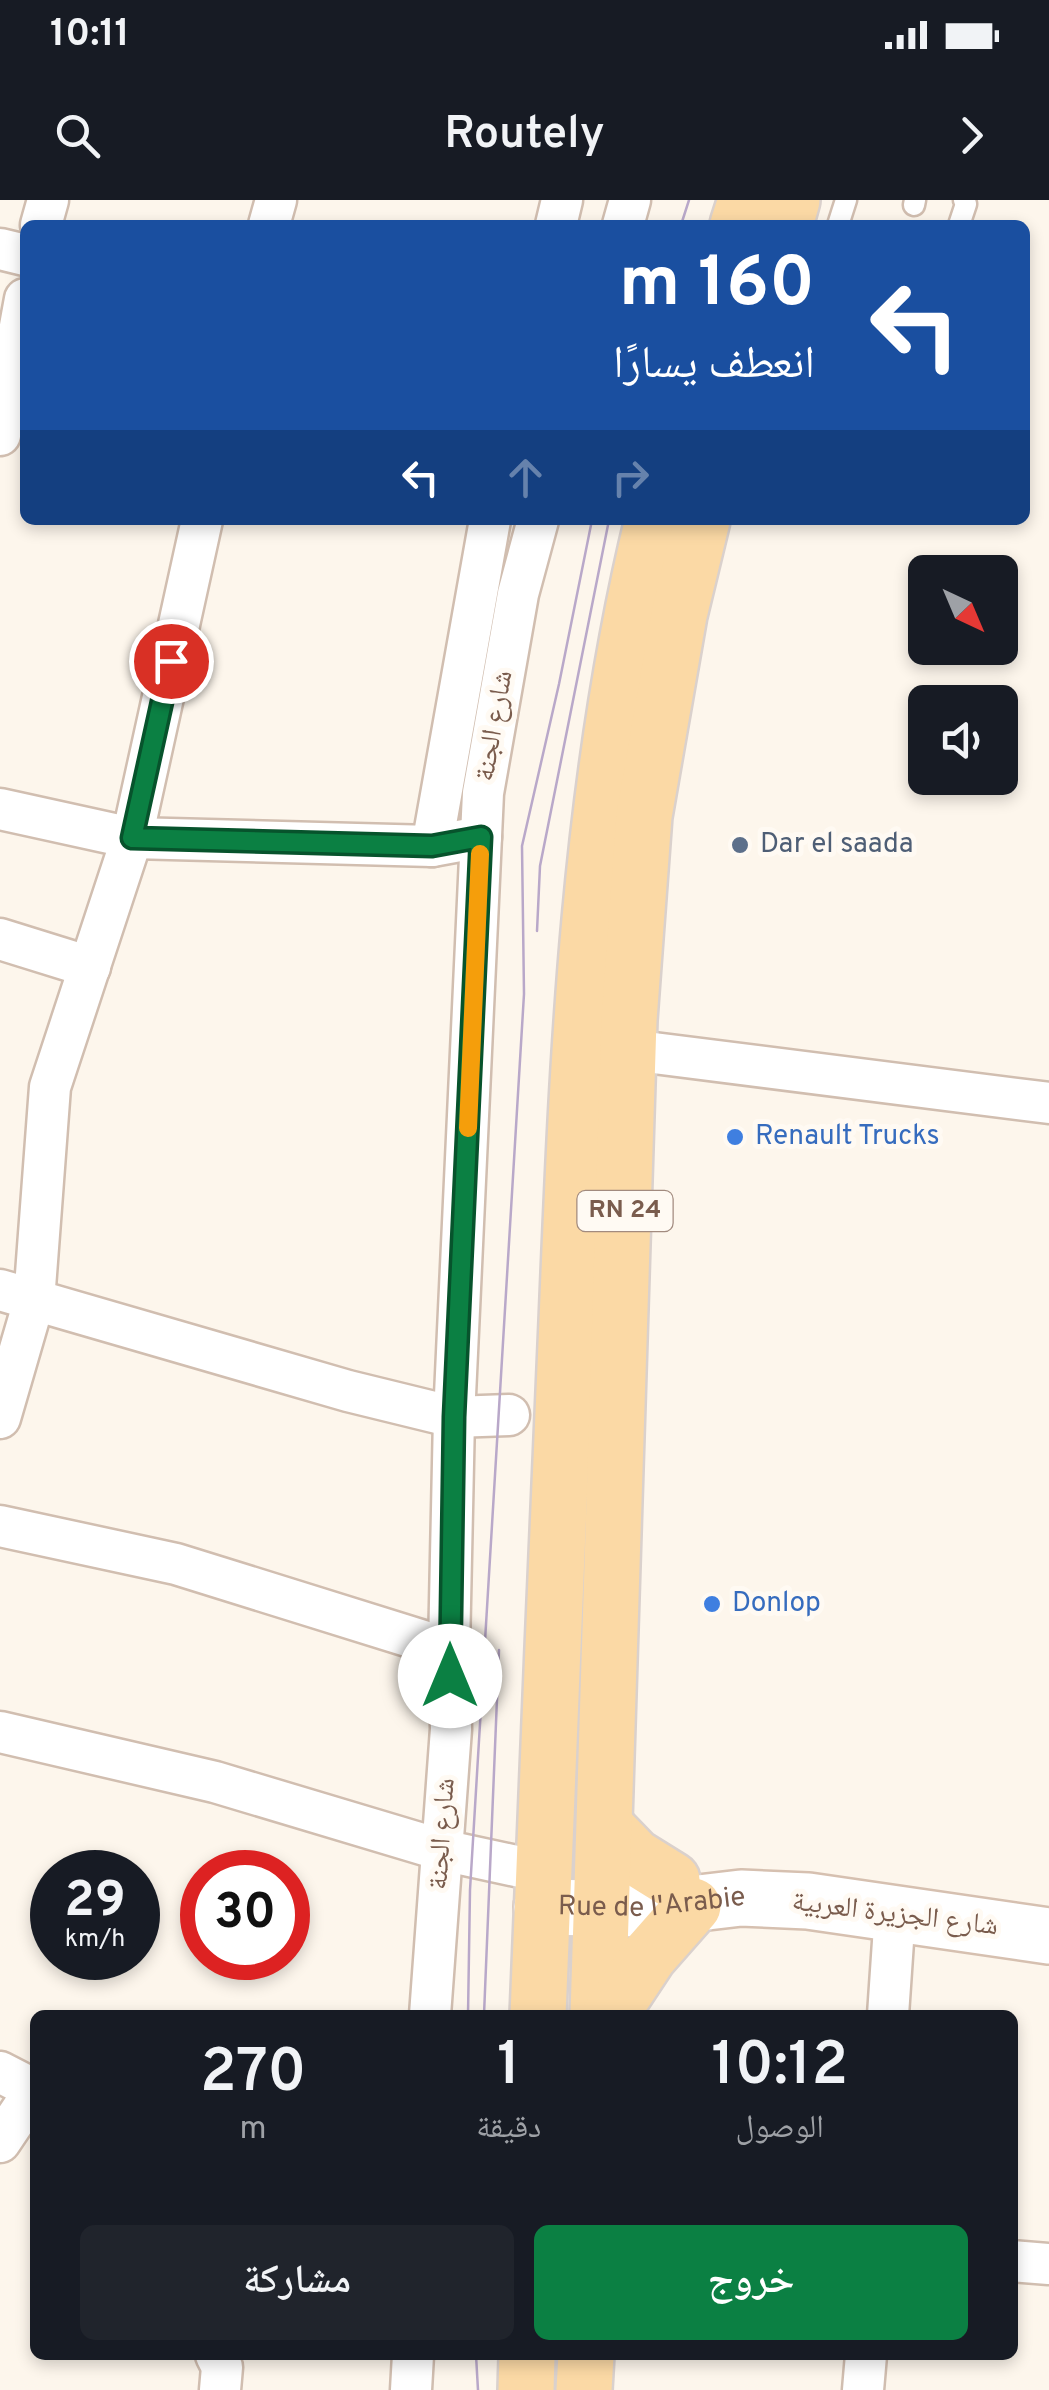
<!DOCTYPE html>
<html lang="ar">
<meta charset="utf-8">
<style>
:root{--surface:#171b24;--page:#20242c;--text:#f1f3f6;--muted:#9ea1a6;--accent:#0b8043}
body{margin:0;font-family:Overpass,"Noto Naskh Arabic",sans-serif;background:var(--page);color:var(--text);direction:rtl;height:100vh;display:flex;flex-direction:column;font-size:38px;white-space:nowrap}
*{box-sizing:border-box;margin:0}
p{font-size:32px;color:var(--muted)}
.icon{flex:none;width:55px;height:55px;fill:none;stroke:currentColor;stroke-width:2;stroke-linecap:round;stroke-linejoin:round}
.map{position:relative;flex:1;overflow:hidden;direction:ltr}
.sheet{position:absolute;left:30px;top:1810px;width:988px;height:350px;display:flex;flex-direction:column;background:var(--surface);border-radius:15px;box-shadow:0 5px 15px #0003;direction:rtl}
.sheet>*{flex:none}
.guide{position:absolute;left:20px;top:20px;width:1010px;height:305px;border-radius:15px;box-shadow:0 5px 15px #0003;direction:rtl;background:#1a4fa0;color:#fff;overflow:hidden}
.needle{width:65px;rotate:136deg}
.buttons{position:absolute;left:908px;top:355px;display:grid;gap:20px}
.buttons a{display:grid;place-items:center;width:110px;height:110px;border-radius:15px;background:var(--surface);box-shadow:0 5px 15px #0003;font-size:50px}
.speed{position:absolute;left:30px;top:1650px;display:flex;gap:20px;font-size:50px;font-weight:700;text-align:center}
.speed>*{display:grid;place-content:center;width:130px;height:130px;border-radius:50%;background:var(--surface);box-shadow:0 5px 15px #0003;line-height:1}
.speed small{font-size:25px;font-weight:400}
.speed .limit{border:15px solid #d22;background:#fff;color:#111}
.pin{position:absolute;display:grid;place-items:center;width:85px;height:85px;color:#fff;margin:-42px;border:5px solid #fff;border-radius:50%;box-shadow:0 2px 10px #0007}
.me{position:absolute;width:110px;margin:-55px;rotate:0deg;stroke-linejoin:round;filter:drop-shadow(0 0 8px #0008)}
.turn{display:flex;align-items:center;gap:35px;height:210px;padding:0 50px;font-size:45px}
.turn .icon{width:130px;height:130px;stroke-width:2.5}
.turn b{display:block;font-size:70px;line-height:85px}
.lanes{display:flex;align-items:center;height:95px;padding:0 50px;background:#0003;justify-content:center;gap:50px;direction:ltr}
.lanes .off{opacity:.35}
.eta{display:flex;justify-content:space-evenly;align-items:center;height:170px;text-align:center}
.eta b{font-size:60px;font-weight:600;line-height:70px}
.button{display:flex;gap:20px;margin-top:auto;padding:20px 50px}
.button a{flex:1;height:115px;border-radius:15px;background:var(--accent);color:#fff;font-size:40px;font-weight:600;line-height:115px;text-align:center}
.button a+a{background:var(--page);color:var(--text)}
.status{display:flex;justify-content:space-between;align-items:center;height:70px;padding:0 50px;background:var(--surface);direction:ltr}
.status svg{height:28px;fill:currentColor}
header{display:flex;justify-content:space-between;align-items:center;height:130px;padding:0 50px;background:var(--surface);font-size:45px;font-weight:600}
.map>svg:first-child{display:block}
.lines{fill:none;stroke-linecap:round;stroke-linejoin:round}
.lane-casing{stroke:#d1beb0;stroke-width:25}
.street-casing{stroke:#d1beb0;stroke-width:45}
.secondary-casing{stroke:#d6c0b0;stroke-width:60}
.primary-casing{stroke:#dad1cd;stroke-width:60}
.lane{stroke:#fff;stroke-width:20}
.street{stroke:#fff;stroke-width:40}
.secondary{stroke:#fff;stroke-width:55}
.primary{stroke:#fbd9a5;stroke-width:55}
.tram{stroke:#b9a8c9;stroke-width:2.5}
.route-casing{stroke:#07532c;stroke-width:25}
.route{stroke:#0b8043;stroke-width:18}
.slow{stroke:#f59e0b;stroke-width:18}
.service-dot{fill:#5c6f8a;stroke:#fffaf3;stroke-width:4}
.shop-dot{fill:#3f7fe0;stroke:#fffaf3;stroke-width:4}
.labels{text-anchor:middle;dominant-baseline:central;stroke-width:10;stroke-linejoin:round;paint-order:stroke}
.shield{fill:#fffaf3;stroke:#a28b7f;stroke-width:2.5}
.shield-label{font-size:25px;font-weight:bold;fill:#7a5c4d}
.street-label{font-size:28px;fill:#7a5c4d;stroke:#fffaf3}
.service-label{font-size:28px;fill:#4e5e75;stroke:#fffaf3;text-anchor:start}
.shop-label{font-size:28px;fill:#366cbe;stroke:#fffaf3;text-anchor:start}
</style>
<div class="status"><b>10:11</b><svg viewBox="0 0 49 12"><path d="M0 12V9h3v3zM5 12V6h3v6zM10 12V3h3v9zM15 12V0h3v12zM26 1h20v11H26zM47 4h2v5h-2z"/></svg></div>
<header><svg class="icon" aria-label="forward" viewBox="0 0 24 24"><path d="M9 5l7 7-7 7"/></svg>Routely<svg class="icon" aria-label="search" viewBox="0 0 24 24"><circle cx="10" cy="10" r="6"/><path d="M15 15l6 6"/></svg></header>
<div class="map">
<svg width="1049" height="2190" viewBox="0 0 1049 2190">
<rect width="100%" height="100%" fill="#fdf6ec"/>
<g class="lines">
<g class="lane-casing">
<g id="lane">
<polyline points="914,5 915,0"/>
<polyline points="838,25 846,0"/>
<polyline points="959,25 966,4 964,0"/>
</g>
</g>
<g class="street-casing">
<g id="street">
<polyline points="41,25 48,0"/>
<polyline points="269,25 276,0"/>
<polyline points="556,25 562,0"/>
<polyline points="623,25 630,0"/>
<polyline points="0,49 25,55"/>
<polyline points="0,235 25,99"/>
<polyline points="0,609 132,638 432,646 481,637"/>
<polyline points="432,646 490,320"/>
<polyline points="0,739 90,767"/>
<polyline points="630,850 1049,903"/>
<polyline points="0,1090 348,1191 454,1217 509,1215"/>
<polyline points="0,1218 34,1101 50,887 132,638 202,320"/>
<polyline points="0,1326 176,1364 449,1449"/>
<polyline points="0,1532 215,1582 442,1650 544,1672"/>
<polyline points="430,1815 451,1529 449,1449 454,1217 483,593 518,394 538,320"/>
<polyline points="888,1815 895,1712"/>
<polyline points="0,1872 35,1890"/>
<polyline points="0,1942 35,1890"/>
<polyline points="1012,2061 1049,2064"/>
<polyline points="216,2155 222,2167 220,2190"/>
<polyline points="411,2190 413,2155"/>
<polyline points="863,2190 866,2155"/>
</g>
</g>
<g class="secondary-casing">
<g id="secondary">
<path id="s1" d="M 542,1707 L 648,1709 L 741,1698 L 808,1701 L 1049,1736"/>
</g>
</g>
<g class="primary-casing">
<g id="primary">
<polyline points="738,25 746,0"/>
<polyline points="785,25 792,0"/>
<polyline points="605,1626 635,1657 672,1680"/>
<path d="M 538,1815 C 547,1584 557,1352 567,1121 C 578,852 589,583 653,320"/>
<polyline points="598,1815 629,820 644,616 679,415 702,320"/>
<polyline points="610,1815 649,1756 693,1706"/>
<polyline points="526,2190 527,2155"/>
<polyline points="584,2190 586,2155"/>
</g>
</g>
<use href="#lane" class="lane"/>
<use href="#street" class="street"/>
<use href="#secondary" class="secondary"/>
<use href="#primary" class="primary"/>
<g class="tram">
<polyline points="681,25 689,0"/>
<polyline points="537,731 540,666 609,320"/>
<polyline points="468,1815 470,1690 524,794 522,646 559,484 592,320"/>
<polyline points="484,1815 499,1450"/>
<polyline points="476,2155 478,2190"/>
</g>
</g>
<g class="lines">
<g class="route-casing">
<polyline id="route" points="171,461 132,638 432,646 481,637 454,1217 450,1476"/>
</g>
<use href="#route" class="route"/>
<polyline class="slow" points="468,928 480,654"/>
</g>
<circle class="service-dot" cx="740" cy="645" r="10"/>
<g class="shop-dot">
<circle cx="735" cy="937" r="10"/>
<circle cx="712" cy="1404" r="10"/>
</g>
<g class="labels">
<rect class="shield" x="577.5" y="991" width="95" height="40" rx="8"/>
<g class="shield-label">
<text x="625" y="1011">RN 24</text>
</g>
<g class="street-label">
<text transform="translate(495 526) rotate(-80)">شارع الجنة</text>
<text transform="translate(443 1634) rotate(-86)">شارع الجنة</text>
<text stroke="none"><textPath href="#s1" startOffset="110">Rue de l'Arabie</textPath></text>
<text transform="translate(895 1715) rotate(7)">شارع الجزيرة العربية</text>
</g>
<g class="service-label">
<text x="760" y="645">Dar el saada</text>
</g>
<g class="shop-label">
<text x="755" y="937">Renault Trucks</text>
<text x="732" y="1404">Donlop</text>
</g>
</g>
</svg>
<div class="buttons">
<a><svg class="needle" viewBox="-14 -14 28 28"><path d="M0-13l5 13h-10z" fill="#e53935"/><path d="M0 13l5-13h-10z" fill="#9ea1a6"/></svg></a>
<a><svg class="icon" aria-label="sound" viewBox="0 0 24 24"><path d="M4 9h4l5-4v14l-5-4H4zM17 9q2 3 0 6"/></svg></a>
</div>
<div class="speed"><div>29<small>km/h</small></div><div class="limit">30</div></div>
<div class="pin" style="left:171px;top:461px;background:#d93025"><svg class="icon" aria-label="arrive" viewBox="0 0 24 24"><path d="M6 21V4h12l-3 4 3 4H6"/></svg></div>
<svg class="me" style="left:450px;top:1476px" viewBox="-20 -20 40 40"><circle r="19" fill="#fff"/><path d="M0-13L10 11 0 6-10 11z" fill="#0b8043"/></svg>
<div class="guide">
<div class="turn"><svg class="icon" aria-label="left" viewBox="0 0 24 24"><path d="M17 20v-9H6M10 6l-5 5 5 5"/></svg><div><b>160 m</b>انعطف يسارًا</div></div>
<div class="lanes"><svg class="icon" aria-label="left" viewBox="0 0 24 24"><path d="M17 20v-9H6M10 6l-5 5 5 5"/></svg><svg class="icon off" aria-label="ahead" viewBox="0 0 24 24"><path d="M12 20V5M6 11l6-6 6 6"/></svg><svg class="icon off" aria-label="right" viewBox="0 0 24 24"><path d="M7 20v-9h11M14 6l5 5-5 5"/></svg></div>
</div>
<section class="sheet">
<div class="eta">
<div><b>10:12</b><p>الوصول</p></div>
<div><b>1</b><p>دقيقة</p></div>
<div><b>270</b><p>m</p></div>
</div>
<div class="button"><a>خروج</a><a>مشاركة</a></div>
</section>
</div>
